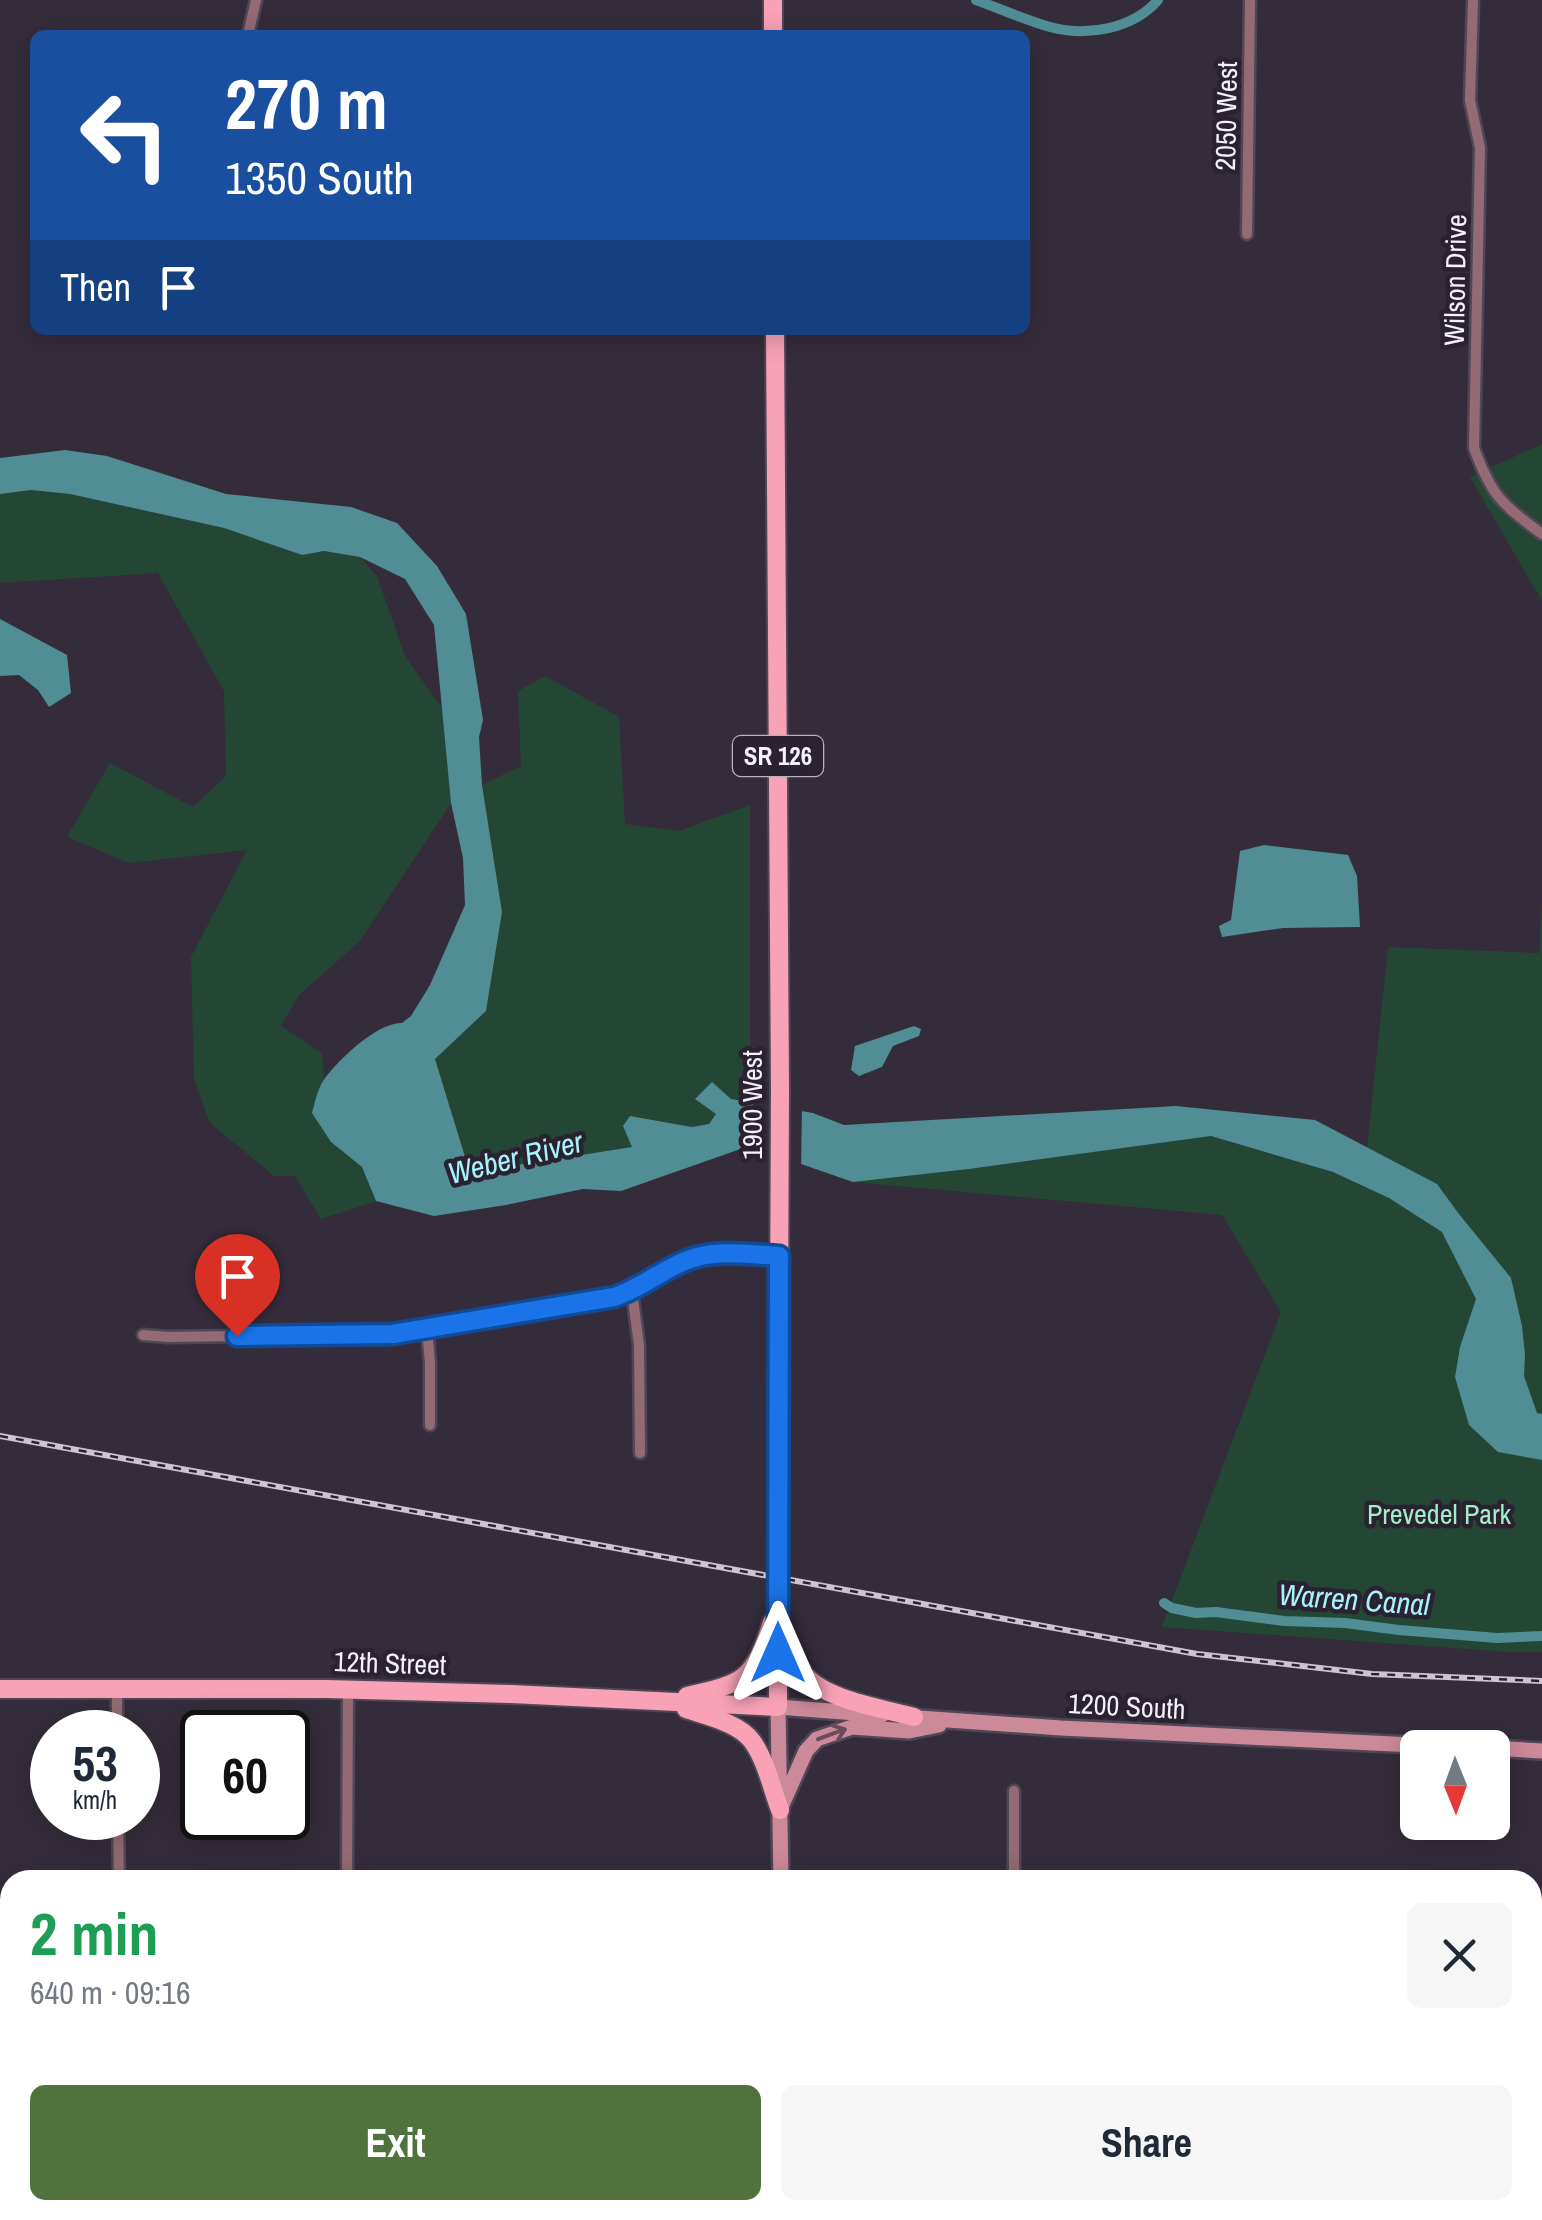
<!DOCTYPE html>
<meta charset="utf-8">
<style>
:root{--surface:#fff;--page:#f6f6f7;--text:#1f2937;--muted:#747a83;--accent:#50733e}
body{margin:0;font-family:"Archivo Narrow",sans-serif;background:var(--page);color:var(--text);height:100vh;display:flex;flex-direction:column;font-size:38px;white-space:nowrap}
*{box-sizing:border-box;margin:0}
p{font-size:32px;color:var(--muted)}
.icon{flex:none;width:55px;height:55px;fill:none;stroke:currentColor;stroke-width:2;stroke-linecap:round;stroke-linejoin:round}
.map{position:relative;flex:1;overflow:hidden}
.details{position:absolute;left:0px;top:1870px;width:1542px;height:350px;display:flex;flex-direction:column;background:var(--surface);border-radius:30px 30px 0 0;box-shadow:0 5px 25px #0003}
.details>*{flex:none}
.guide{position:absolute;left:30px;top:30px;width:1000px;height:305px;border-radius:15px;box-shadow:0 5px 25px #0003;background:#1a4fa0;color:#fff;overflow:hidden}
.needle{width:65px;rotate:179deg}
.controls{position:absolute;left:1400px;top:1730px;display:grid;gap:20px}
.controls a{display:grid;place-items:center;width:110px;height:110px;border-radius:15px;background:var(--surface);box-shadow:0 5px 25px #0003;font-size:50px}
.speed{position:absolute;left:30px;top:1710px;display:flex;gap:20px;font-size:50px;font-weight:700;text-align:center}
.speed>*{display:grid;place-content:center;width:130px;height:130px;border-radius:50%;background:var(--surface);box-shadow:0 5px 25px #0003;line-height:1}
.speed small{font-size:25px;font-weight:400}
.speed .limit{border:5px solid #111;border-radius:15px;background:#fff;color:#111}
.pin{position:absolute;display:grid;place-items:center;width:85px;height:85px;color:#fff;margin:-102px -42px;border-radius:50% 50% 50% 0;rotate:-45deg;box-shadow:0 0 10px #0007}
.pin .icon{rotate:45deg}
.me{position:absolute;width:110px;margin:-55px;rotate:0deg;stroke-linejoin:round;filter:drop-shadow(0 0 8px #0008)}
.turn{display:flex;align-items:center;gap:35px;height:210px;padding:0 30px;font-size:45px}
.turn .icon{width:130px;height:130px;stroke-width:2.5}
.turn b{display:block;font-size:70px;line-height:85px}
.then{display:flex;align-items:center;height:95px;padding:0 30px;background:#0003;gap:20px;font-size:38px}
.round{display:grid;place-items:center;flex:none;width:105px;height:105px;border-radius:15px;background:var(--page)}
.summary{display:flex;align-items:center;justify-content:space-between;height:170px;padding:0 30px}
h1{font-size:60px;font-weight:800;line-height:75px;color:#1e9e55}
.primary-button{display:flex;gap:20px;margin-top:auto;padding:20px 30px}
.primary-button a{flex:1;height:115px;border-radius:15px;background:var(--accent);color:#fff;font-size:40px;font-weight:800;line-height:115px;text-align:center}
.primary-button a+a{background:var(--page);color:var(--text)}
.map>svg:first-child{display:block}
.green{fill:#244735}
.water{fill:#508d94}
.pier{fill:#352c3b}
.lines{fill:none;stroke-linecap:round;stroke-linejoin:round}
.canal{stroke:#508d94;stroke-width:10}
.street-casing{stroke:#504756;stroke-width:15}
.secondary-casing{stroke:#504756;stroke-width:20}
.primary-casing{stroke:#504756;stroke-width:22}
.street{stroke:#946a74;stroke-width:10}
.secondary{stroke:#cc899a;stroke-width:15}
.primary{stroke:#f8a1b7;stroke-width:18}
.rail-casing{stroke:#ccc5d0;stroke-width:6}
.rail{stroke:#2b2231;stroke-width:2.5;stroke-dasharray:8;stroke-linecap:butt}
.primary-bridge-casing{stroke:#504756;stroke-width:22;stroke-linecap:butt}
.primary-bridge{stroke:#f8a1b7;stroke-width:18}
.oneway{stroke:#6b4b5b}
.route-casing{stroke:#114b97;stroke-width:25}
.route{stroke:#1a73e8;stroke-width:18}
.labels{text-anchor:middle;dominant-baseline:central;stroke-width:9;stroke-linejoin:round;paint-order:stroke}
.shield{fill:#2b2231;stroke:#b8b2bd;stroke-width:2.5}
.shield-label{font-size:25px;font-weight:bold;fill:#f5eff9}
.street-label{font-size:28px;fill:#f5eff9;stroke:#2b2231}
.park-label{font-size:28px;fill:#a1eec6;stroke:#2b2231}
.water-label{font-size:30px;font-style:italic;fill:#a7f3fc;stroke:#2b2231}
</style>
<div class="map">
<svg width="1542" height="2220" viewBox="0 0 1542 2220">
<rect width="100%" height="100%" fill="#352c3b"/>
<g class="green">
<polygon points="1542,444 1542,601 1470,477"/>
<polygon points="31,490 70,494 224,528 302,555 324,551 360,557 377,576 405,656 443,710 451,803 360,941 299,995 281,1026 322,1053 324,1080 316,1096 331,1142 362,1166 376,1201 321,1219 295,1176 274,1176 210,1123 194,1079 191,957 247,850 129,863 67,837 110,763 193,807 226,776 224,691 158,573 0,583 0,494"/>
<polygon points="545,676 619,717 625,824 679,831 750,805 750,1104 731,1099 709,1124 692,1127 630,1116 633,1147 524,1164 484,1167 466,1160 435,1059 486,1011 502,912 482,785 521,766 518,691"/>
<polygon points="1542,902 1542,1652 1509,1652 1162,1627 1281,1312 1222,1215 853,1182 969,1169 1210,1136 1333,1172 1355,1182 1369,1151 1367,1149 1388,947 1539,953"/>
</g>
<g class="water">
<path d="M 65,450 L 107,456 L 226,494 L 351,507 L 397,523 L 437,566 L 466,614 L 483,720 L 479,737 L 482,785 L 502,912 L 486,1011 L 435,1059 L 466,1160 L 484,1167 L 524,1164 L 632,1147 L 623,1126 L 630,1116 L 692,1127 L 709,1124 L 716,1114 L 695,1099 L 712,1082 L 731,1099 L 813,1113 L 844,1125 L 1176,1106 L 1315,1120 L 1437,1184 L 1459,1214 L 1511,1278 L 1522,1326 L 1525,1354 L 1524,1376 L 1537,1413 L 1542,1414 L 1542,1460 L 1498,1452 L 1469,1425 L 1455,1377 L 1460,1347 L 1476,1299 L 1442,1232 L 1389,1198 L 1333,1172 L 1211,1136 L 969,1169 L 853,1182 L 749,1146 L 621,1191 L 583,1189 L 506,1205 L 434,1216 L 376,1201 L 362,1167 L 331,1142 L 312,1113 C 315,1102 317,1091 323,1081 C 337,1061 377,1022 402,1023 L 411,1016 L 430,985 L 465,905 L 463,858 L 451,803 L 434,625 L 405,579 L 360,557 L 324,551 L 302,555 L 224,528 L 70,494 L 31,490 L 0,494 L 0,458 Z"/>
<polygon points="0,619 67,655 71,693 49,707 38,690 19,675 0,676"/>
<polygon points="1264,845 1348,855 1357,876 1360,927 1283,928 1222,937 1219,926 1231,920 1240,851"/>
<polygon points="914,1026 921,1029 919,1036 893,1046 882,1067 859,1076 851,1070 855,1046"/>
</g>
<polygon class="pier" points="753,1099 802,1106 801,1169 753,1152"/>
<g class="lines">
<g class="canal">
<path d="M 976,0 C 1001,9 1025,20 1050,27 C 1087,37 1133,29 1158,0"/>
<polyline points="1164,1603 1172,1608 1196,1613 1216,1612 1284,1621 1345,1623 1399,1630 1497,1638 1542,1636"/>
</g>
<g class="street-casing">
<g id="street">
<path d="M 1473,0 L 1470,100 L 1480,148 L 1474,448 C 1492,497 1502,504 1542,534"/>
<polyline points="248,35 256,0"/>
<polyline points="1247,234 1250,0"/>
<polyline points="632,1292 639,1345 640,1453"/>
<polyline points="427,1329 430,1363 430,1425"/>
<path d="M 143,1335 L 168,1337 L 393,1334 L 614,1297 C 640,1289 660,1271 685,1261 C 714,1249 748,1254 779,1256"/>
<polyline points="117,1689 117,1732"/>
<polyline points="1014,1791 1014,1880"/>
<polyline points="118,1818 119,1880"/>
<polyline points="347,1880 348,1690"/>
<polyline points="228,2210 237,2220"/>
<polyline points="382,2210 382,2220"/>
<polyline points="1014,2220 1014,2210"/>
</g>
</g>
<g class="secondary-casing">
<g id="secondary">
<polyline points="905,1717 1061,1728 1475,1748"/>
<polyline points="1492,1748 1542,1751"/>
<polyline points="781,1807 806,1751 817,1739 852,1727 909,1731 939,1725"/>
<polyline points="781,1880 778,1707 882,1715"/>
<polyline points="782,2220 782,2210"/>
</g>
</g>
<g class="primary-casing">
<g id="primary">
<polyline points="773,0 773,35"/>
<polyline points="775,330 780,1088 778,1537"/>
<path d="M 781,1631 C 788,1644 794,1661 803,1673 C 824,1700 882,1708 914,1717"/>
<polyline points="0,1689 327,1689 511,1694 778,1707 778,1602"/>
<path d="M 687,1696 C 745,1683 753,1680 772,1622"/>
<path d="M 686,1709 C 707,1716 739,1723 752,1741 C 766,1760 772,1789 780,1810"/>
</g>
</g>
<use href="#street" class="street"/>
<use href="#secondary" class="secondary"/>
<use href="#primary" class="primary"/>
<g class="rail-casing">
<polyline id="rail" points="0,1436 1197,1654 1372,1674 1542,1681"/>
</g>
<use href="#rail" class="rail"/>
<g class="primary-bridge-casing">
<polyline id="primary-bridge" points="778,1602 778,1537"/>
</g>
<use href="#primary-bridge" class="primary-bridge"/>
</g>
<defs><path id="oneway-shaft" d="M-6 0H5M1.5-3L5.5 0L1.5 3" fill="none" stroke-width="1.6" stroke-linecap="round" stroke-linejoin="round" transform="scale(2.5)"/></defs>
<use class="oneway" href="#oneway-shaft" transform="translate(832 1734) rotate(-20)"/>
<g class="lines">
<g class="route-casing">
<path id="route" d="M 237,1336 L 393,1334 L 614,1297 C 640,1289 660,1271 685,1261 C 714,1249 748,1254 779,1256 L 778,1653"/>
</g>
<use href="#route" class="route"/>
</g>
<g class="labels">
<rect class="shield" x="733" y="736" width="90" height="40" rx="8"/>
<g class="shield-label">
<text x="778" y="756">SR 126</text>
</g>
<g class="street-label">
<text transform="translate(1226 116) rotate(-89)">2050 West</text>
<text transform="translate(1455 280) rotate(-89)">Wilson Drive</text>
<text transform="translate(752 1105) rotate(-90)">1900 West</text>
<text transform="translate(390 1663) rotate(2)">12th Street</text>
<text transform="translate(1127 1706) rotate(3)">1200 South</text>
</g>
<g class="park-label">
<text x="1439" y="1514">Prevedel Park</text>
</g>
<g class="water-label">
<text transform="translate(515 1157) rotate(-14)">Weber River</text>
<text transform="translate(1354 1599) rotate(4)">Warren Canal</text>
</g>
</g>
</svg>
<div class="controls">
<a><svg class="needle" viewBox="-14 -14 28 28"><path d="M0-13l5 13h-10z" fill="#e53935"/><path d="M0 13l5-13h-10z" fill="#747a83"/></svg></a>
</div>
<div class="speed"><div>53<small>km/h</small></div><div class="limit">60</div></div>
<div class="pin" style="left:237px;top:1336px;background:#d93025"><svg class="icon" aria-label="arrive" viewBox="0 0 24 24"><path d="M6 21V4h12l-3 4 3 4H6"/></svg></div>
<svg class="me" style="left:778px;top:1653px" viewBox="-20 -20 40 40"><path d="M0-17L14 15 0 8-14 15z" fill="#1a73e8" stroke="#fff" stroke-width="4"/></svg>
<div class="guide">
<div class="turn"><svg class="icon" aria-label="left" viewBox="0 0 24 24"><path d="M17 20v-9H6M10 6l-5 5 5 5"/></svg><div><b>270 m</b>1350 South</div></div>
<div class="then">Then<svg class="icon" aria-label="arrive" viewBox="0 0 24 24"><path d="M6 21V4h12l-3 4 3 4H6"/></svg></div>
</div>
<section class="details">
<div class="summary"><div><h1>2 min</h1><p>640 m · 09:16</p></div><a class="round"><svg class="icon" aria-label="close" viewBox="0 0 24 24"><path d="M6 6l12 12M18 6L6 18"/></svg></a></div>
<div class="primary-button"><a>Exit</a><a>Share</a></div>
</section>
</div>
